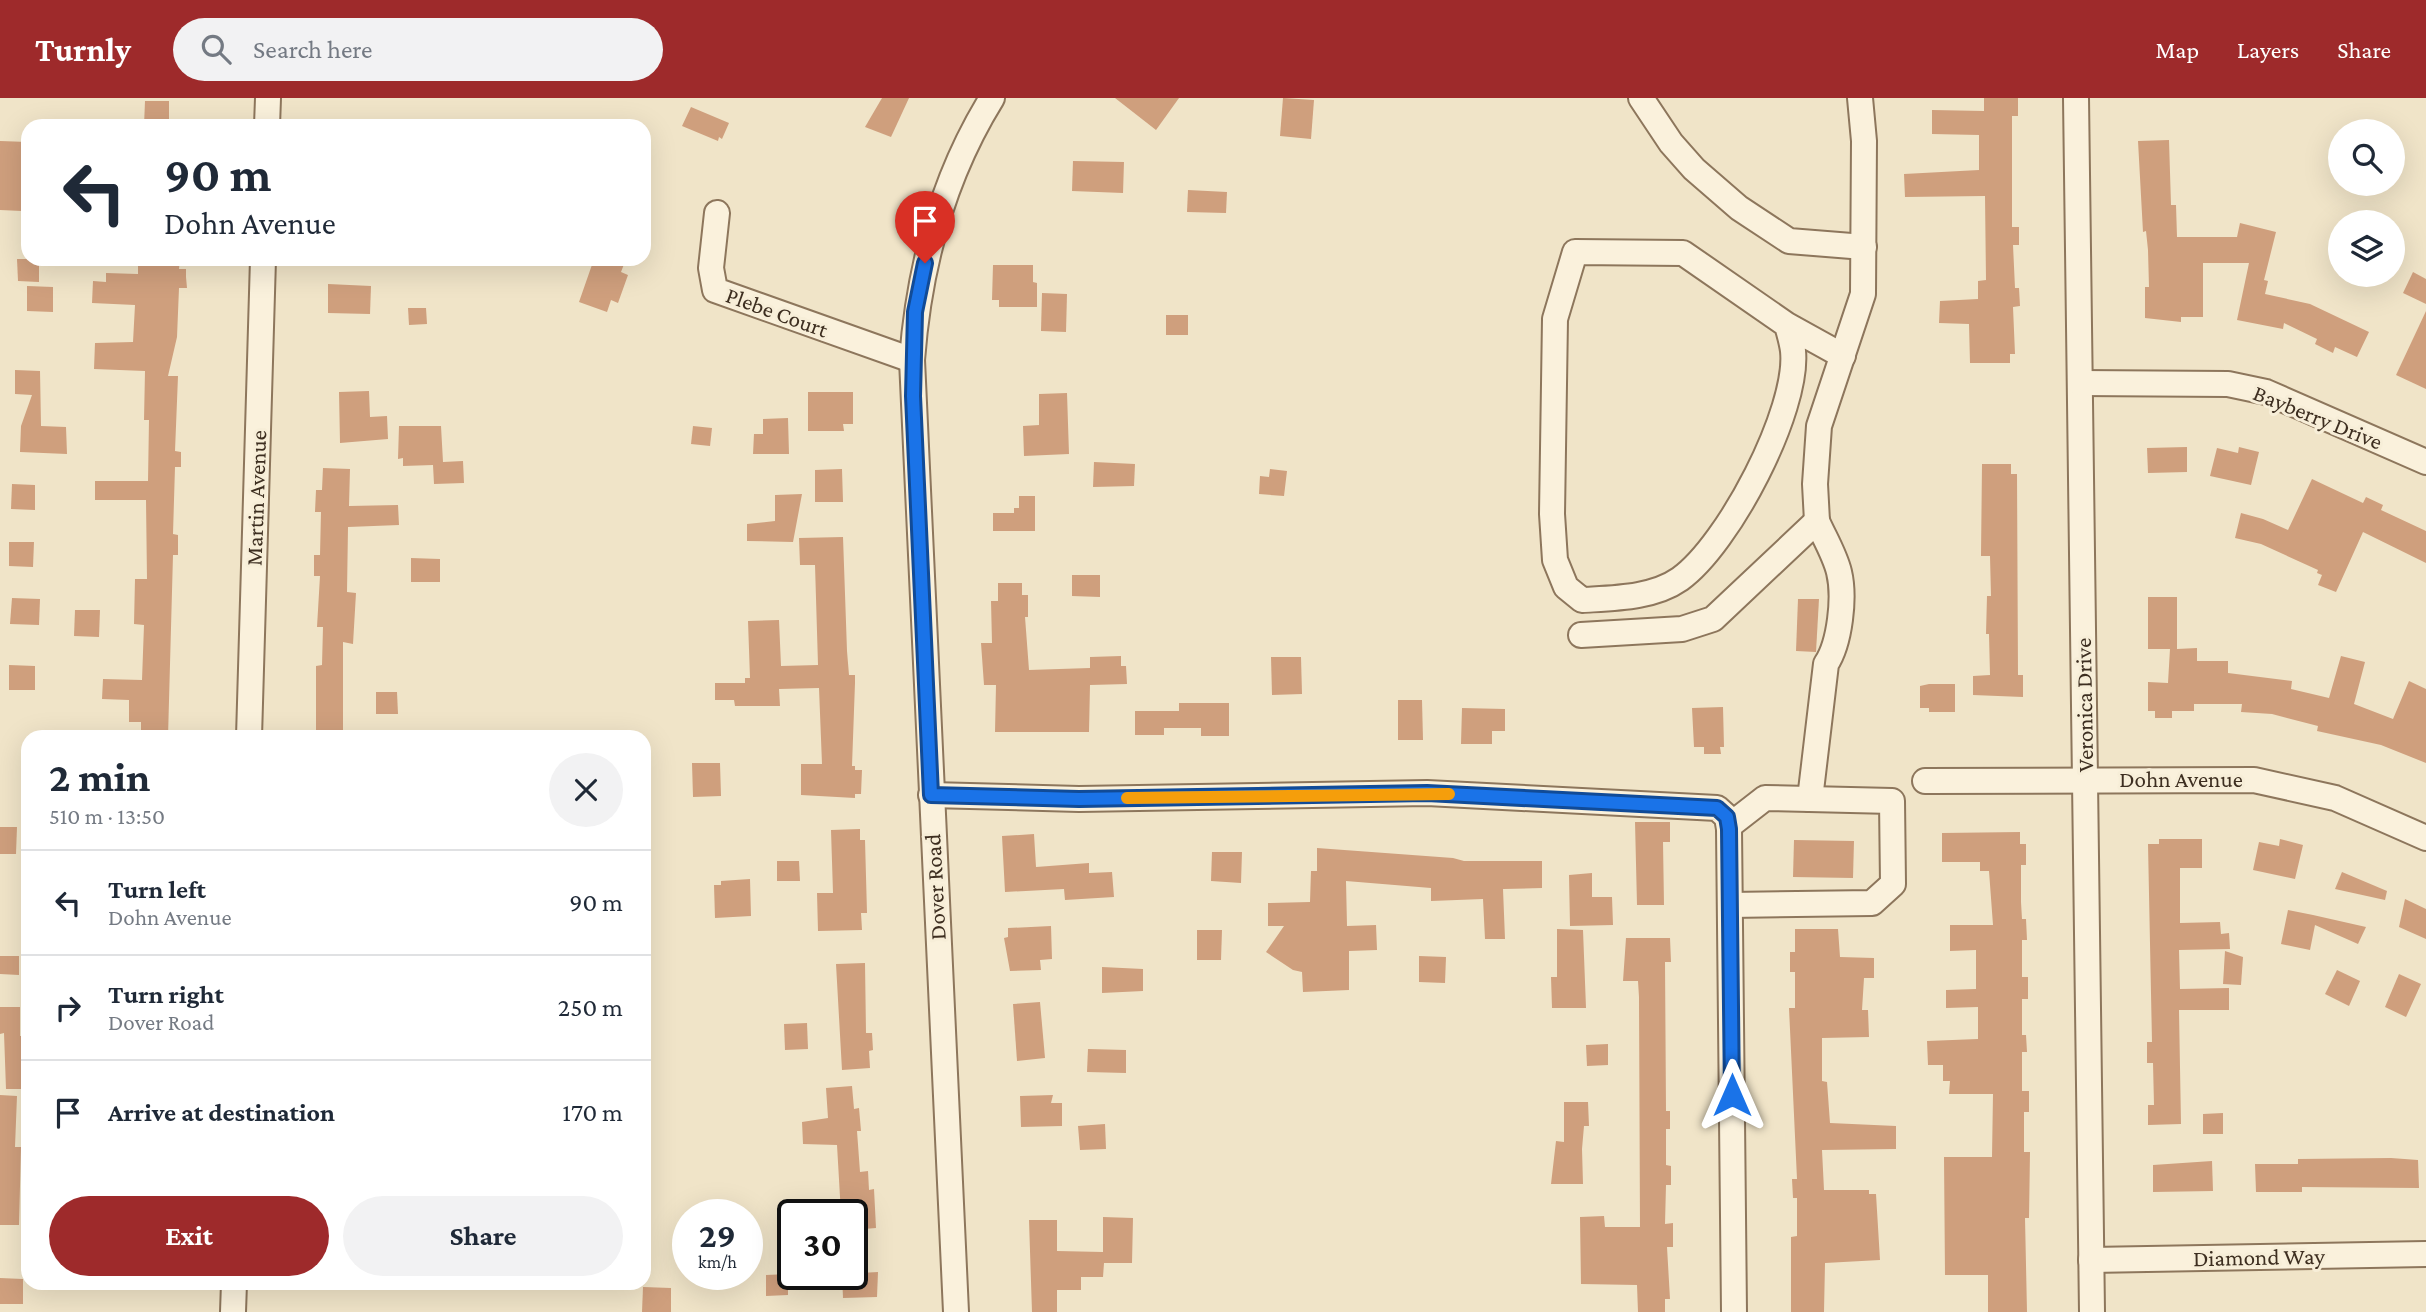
<!DOCTYPE html>
<meta charset="utf-8">
<style>
:root{--surface:#fff;--page:#f2f2f3;--text:#1f2937;--muted:#747a83;--line:#e0e1e3;--accent:#9e2a2b}
body{margin:0;font-family:"Crimson Pro",serif;background:var(--page);color:var(--text);height:100vh;display:flex;flex-direction:column;font-size:26px;white-space:nowrap}
*{box-sizing:border-box;margin:0}
p{font-size:23px;color:var(--muted)}
.icon{flex:none;width:38px;height:38px;fill:none;stroke:currentColor;stroke-width:2;stroke-linecap:round;stroke-linejoin:round}
.map{position:relative;flex:1;overflow:hidden}
.panel{position:absolute;left:21px;top:632px;width:630px;height:560px;display:flex;flex-direction:column;background:var(--surface);border-radius:21px;box-shadow:0 7px 28px #0002}
.panel>*{flex:none}
.top-card{position:absolute;left:21px;top:21px;width:630px;height:147px;border-radius:21px;box-shadow:0 7px 28px #0002;background:#fff;color:var(--text);overflow:hidden}
.controls{position:absolute;left:2328px;top:21px;display:grid;gap:14px}
.controls a{display:grid;place-items:center;width:77px;height:77px;border-radius:50%;background:var(--surface);box-shadow:0 7px 28px #0002;font-size:35px}
.speed{position:absolute;left:672px;top:1101px;display:flex;gap:14px;font-size:35px;font-weight:700;text-align:center}
.speed>*{display:grid;place-content:center;width:91px;height:91px;border-radius:50%;background:var(--surface);box-shadow:0 7px 28px #0002;line-height:1}
.speed small{font-size:18px;font-weight:400}
.speed .limit{border:4px solid #111;border-radius:10px;background:#fff;color:#111}
.pin{position:absolute;display:grid;place-items:center;width:60px;height:60px;color:#fff;margin:-72px -30px;border-radius:50% 50% 50% 0;rotate:-45deg;box-shadow:0 0 7px #0007}
.pin .icon{rotate:45deg}
.me{position:absolute;width:77px;margin:-38px;rotate:0deg;stroke-linejoin:round;filter:drop-shadow(0 0 5px #0008)}
.turn{display:flex;align-items:center;gap:24px;height:147px;padding:0 28px;font-size:32px}
.turn .icon{width:91px;height:91px;stroke-width:2.5}
.turn b{display:block;font-size:49px;line-height:60px}
.round{display:grid;place-items:center;flex:none;width:74px;height:74px;border-radius:37px;background:var(--page)}
.headline{display:flex;align-items:center;justify-content:space-between;height:119px;padding:0 28px}
h1{font-size:42px;font-weight:700;line-height:52px}
.primary-button{display:flex;gap:14px;margin-top:auto;padding:14px 28px}
.primary-button a{flex:1;height:80px;border-radius:42px;background:var(--accent);color:#fff;font-size:28px;font-weight:700;line-height:80px;text-align:center}
.primary-button a+a{background:var(--page);color:var(--text)}
ul{padding:0;list-style:none}
li{display:flex;align-items:center;gap:21px;height:105px;padding:0 28px;border-top:2px solid var(--line)}
li div{flex:1}
li b{display:block;font-size:26px}
li em{font-style:normal}
header{display:flex;align-items:center;gap:42px;box-sizing:border-box;height:98px;padding:0 35px;background:var(--accent);color:#fff}
header strong{font-size:33px}
nav{display:flex;gap:38px;margin-inline-start:auto;font-size:24px}
.search{width:490px;height:63px;background:var(--page);display:flex;align-items:center;gap:18px;box-sizing:border-box;padding:0 24px;border-radius:38px;color:var(--muted);font-size:26px}
.map>svg:first-child{display:block}
.building{fill:#cf9f7d}
.lines{fill:none;stroke-linecap:round;stroke-linejoin:round}
.minor-casing{stroke:#8d765c;stroke-width:28}
.minor{stroke:#faf1dc;stroke-width:24}
.route-casing{stroke:#114b97;stroke-width:18}
.route{stroke:#1a73e8;stroke-width:12}
.slow{stroke:#f59e0b;stroke-width:12}
.labels{text-anchor:middle;dominant-baseline:central;stroke-width:6;stroke-linejoin:round;paint-order:stroke}
.street-label{font-size:23px;fill:#3d2e20;stroke:#f7eed8}
</style>
<header>
<strong>Turnly</strong>
<div class="search"><svg class="icon" aria-label="search" viewBox="0 0 24 24"><circle cx="10" cy="10" r="6"/><path d="M15 15l6 6"/></svg>Search here</div>
<nav><a>Map</a><a>Layers</a><a>Share</a></nav>
</header>
<div class="map">
<svg width="2426" height="1214" viewBox="0 0 2426 1214">
<rect width="100%" height="100%" fill="#f0e4c8"/>
<g class="building">
<polygon points="882,0 909,0 891,39 865,29"/>
<polygon points="1115,0 1179,0 1156,32"/>
<polygon points="1283,0 1314,2 1311,41 1280,38"/>
<polygon points="1984,0 2018,0 2018,18 2012,18 2012,129 2019,129 2019,147 2013,147 2015,190 2019,190 2020,208 2013,209 2015,256 2010,256 2010,265 1970,265 1969,226 1939,225 1940,203 1978,201 1978,183 1986,182 1985,98 1905,99 1904,76 1979,72 1979,37 1932,36 1932,12 1984,13"/>
<polygon points="145,3 169,3 169,28 144,28"/>
<polygon points="691,9 729,25 722,41 719,39 718,43 682,28"/>
<polygon points="2169,42 2171,107 2176,107 2177,139 2237,139 2240,125 2276,134 2264,182 2268,183 2265,196 2310,206 2369,234 2357,259 2335,249 2333,255 2315,246 2317,241 2284,225 2283,231 2237,222 2249,165 2203,165 2203,219 2181,219 2181,224 2145,220 2145,189 2149,189 2148,152 2146,133 2143,134 2138,43"/>
<polygon points="0,43 28,44 28,69 23,69 22,113 0,112"/>
<polygon points="1073,63 1124,64 1123,95 1072,93"/>
<polygon points="1188,92 1227,94 1226,115 1187,114"/>
<polygon points="17,161 39,161 39,184 18,183"/>
<polygon points="138,161 180,161 179,171 186,171 186,179 187,190 179,190 177,239 168,278 178,278 175,353 181,354 181,369 175,369 173,436 178,437 178,457 173,457 168,639 141,639 141,624 129,624 129,602 102,601 103,581 142,582 144,527 134,526 135,481 147,481 146,402 95,402 95,383 148,383 149,322 144,322 145,273 94,271 95,245 133,244 135,207 92,205 93,183 106,184 106,175 138,176"/>
<polygon points="594,161 626,161 621,174 628,177 618,205 611,202 607,214 579,204"/>
<polygon points="993,167 1033,167 1033,184 1037,185 1037,209 999,209 999,202 992,202"/>
<polygon points="2413,174 2426,181 2426,206 2403,195"/>
<polygon points="328,186 371,188 370,216 328,215"/>
<polygon points="27,188 53,189 53,214 27,213"/>
<polygon points="1042,195 1067,196 1066,234 1041,233"/>
<polygon points="408,210 426,210 427,226 409,227"/>
<polygon points="2426,213 2426,291 2396,277"/>
<rect x="1166" y="217" width="22" height="20"/>
<polygon points="15,272 40,273 41,328 66,329 67,356 20,354 21,328 32,297 15,296"/>
<polygon points="369,293 370,319 387,318 388,341 340,345 339,294"/>
<polygon points="808,294 853,294 853,326 843,326 844,333 808,333"/>
<polygon points="1067,295 1069,356 1024,358 1023,328 1039,327 1039,296"/>
<polygon points="788,320 789,356 753,356 754,336 763,336 763,321"/>
<polygon points="399,328 441,328 443,364 463,363 464,385 434,386 433,367 403,368 403,360 398,361"/>
<polygon points="693,328 712,330 710,348 691,346"/>
<polygon points="2187,349 2187,374 2148,375 2147,350"/>
<polygon points="2239,349 2259,354 2251,387 2210,378 2217,350 2238,355"/>
<polygon points="1094,364 1135,366 1134,388 1093,389"/>
<polygon points="1982,366 2011,366 2011,376 2017,376 2018,577 2023,577 2023,599 1973,597 1973,578 1990,577 1989,536 1986,536 1987,498 1991,498 1990,458 1981,458"/>
<polygon points="323,370 350,371 349,408 398,407 399,427 348,429 347,494 356,495 353,546 343,544 343,639 316,639 316,568 322,567 323,529 317,529 320,478 314,478 314,457 320,457 321,414 315,414 316,392 322,392"/>
<polygon points="842,371 843,404 815,404 815,372"/>
<polygon points="1270,371 1287,373 1284,398 1259,396 1260,378 1269,379"/>
<polygon points="2312,381 2363,405 2366,399 2383,407 2381,412 2426,433 2426,465 2363,434 2336,494 2318,487 2322,477 2317,475 2318,472 2261,446 2235,440 2241,415 2263,421 2288,432"/>
<polygon points="12,386 35,387 35,412 11,411"/>
<polygon points="802,396 793,444 747,443 747,426 775,423 775,397"/>
<polygon points="1019,398 1035,398 1035,433 993,433 993,415 1014,415 1014,410 1019,410"/>
<polygon points="843,439 847,553 849,577 855,577 855,585 852,668 855,668 855,672 862,672 861,696 855,696 855,700 801,697 801,666 822,666 819,590 779,591 780,608 735,608 734,602 715,602 715,585 745,585 745,580 750,580 748,523 779,522 781,568 818,567 815,467 800,467 799,440"/>
<polygon points="9,444 34,444 33,469 9,468"/>
<polygon points="411,460 440,461 440,484 411,484"/>
<polygon points="1072,477 1100,477 1100,499 1072,498"/>
<polygon points="998,485 1022,485 1022,497 1028,497 1028,519 1025,519 1029,572 1090,570 1090,559 1121,558 1121,568 1126,568 1127,586 1090,587 1089,634 995,634 996,587 984,587 981,545 992,545 991,503 998,503"/>
<polygon points="2148,499 2177,499 2177,551 2197,550 2197,563 2228,563 2228,575 2292,583 2291,591 2329,600 2341,558 2365,564 2354,606 2393,621 2409,583 2426,591 2426,665 2381,647 2317,633 2318,628 2272,616 2241,614 2242,606 2194,606 2194,613 2172,613 2172,620 2155,620 2155,613 2148,613 2148,584 2168,585 2170,551 2148,551"/>
<polygon points="12,500 40,501 39,527 10,526"/>
<polygon points="1798,501 1819,501 1816,554 1796,553"/>
<polygon points="75,512 100,512 99,539 74,538"/>
<polygon points="1301,559 1302,596 1272,597 1271,559"/>
<polygon points="9,567 35,568 35,592 9,592"/>
<polygon points="1929,586 1955,586 1955,614 1929,614 1929,610 1920,610 1920,588"/>
<polygon points="376,594 397,594 398,616 376,616"/>
<polygon points="1398,602 1422,602 1423,642 1398,642"/>
<polygon points="1179,605 1229,605 1229,638 1201,638 1201,630 1164,630 1164,637 1135,637 1135,613 1179,613"/>
<polygon points="1723,609 1724,649 1720,649 1721,656 1704,656 1704,649 1694,649 1692,610"/>
<polygon points="1462,610 1505,611 1505,633 1492,633 1492,646 1461,646"/>
<polygon points="692,665 720,665 721,698 693,699"/>
<polygon points="1635,724 1670,724 1670,744 1663,744 1664,807 1637,807"/>
<polygon points="0,729 17,729 16,756 0,756"/>
<polygon points="860,731 860,742 865,742 867,815 861,815 862,832 818,833 817,795 833,795 831,732"/>
<polygon points="2020,734 2020,746 2026,746 2026,767 2021,767 2021,804 2022,821 2026,821 2027,842 2022,842 2022,879 2028,879 2028,901 2022,901 2022,937 2026,937 2027,954 2022,954 2022,993 2029,993 2029,1014 2024,1014 2024,1054 2030,1054 2029,1120 2025,1120 2027,1214 1988,1214 1988,1177 1945,1177 1944,1059 1992,1059 1993,996 1949,996 1950,983 1943,983 1943,967 1928,967 1927,943 1978,941 1978,909 1946,910 1946,892 1976,891 1976,852 1950,853 1950,827 1993,827 1989,773 1980,773 1980,764 1942,764 1942,735"/>
<polygon points="1034,736 1036,769 1089,765 1089,775 1112,774 1114,799 1065,802 1064,791 1005,794 1002,738"/>
<polygon points="2159,741 2202,741 2202,770 2180,770 2180,825 2220,824 2221,836 2229,835 2230,851 2179,852 2180,891 2229,890 2229,912 2179,912 2181,1026 2148,1027 2148,1007 2154,1007 2153,965 2147,965 2147,944 2152,944 2148,746 2159,746"/>
<polygon points="2280,741 2303,747 2295,781 2253,772 2259,744 2279,748"/>
<polygon points="1794,742 1854,743 1853,780 1793,779"/>
<polygon points="1317,750 1453,760 1464,763 1542,763 1542,790 1503,791 1505,841 1485,841 1483,801 1431,803 1431,790 1346,783 1347,828 1376,827 1377,852 1349,853 1349,892 1303,894 1302,874 1293,872 1266,854 1284,828 1268,828 1268,805 1310,804 1311,773 1317,773"/>
<polygon points="1212,754 1242,754 1241,785 1211,783"/>
<polygon points="777,763 799,763 800,783 777,783"/>
<polygon points="2342,774 2387,793 2385,802 2335,791"/>
<polygon points="1592,775 1592,799 1612,799 1613,827 1570,828 1569,777"/>
<polygon points="750,781 751,818 715,820 714,787 721,787 721,783"/>
<polygon points="2405,801 2426,811 2426,841 2399,829"/>
<polygon points="2288,812 2313,817 2366,829 2358,846 2315,827 2310,852 2281,846"/>
<polygon points="1051,828 1052,861 1040,862 1041,872 1010,873 1004,840 1008,839 1008,830"/>
<polygon points="1557,831 1583,832 1586,910 1552,910 1551,879 1557,879"/>
<polygon points="1795,831 1838,831 1840,859 1874,860 1874,880 1864,880 1862,912 1868,912 1869,939 1822,940 1822,983 1827,984 1830,1025 1896,1028 1896,1051 1822,1052 1824,1092 1869,1092 1869,1096 1876,1096 1880,1162 1825,1165 1824,1214 1791,1214 1791,1139 1797,1138 1797,1100 1793,1100 1792,1081 1797,1081 1789,910 1795,910 1795,874 1790,874 1790,854 1795,854"/>
<polygon points="1197,832 1222,832 1221,862 1197,862"/>
<polygon points="1626,840 1670,840 1671,864 1665,864 1666,1013 1670,1013 1670,1031 1666,1031 1666,1067 1671,1068 1671,1087 1666,1087 1665,1126 1673,1125 1673,1149 1667,1149 1670,1201 1665,1201 1665,1214 1638,1214 1637,1187 1581,1186 1580,1119 1604,1118 1605,1129 1640,1129 1639,899 1638,883 1623,883"/>
<polygon points="2225,853 2243,859 2241,887 2223,886"/>
<polygon points="0,858 19,858 19,877 0,876"/>
<polygon points="1419,858 1446,859 1445,885 1419,884"/>
<polygon points="865,865 866,935 872,935 873,952 869,953 870,970 842,972 836,866"/>
<polygon points="1102,869 1143,871 1143,893 1102,895"/>
<polygon points="2337,872 2360,883 2349,908 2325,896"/>
<polygon points="2399,876 2421,886 2406,919 2385,909"/>
<polygon points="1040,904 1045,960 1017,963 1013,906"/>
<polygon points="0,909 20,909 20,938 27,938 26,991 6,991 4,935 0,936"/>
<polygon points="807,925 808,951 785,952 784,926"/>
<polygon points="1608,946 1608,967 1587,968 1586,947"/>
<polygon points="1088,951 1126,952 1126,975 1087,974"/>
<polygon points="852,988 854,1011 859,1010 861,1033 857,1033 860,1074 868,1073 869,1092 874,1091 876,1130 852,1132 852,1116 841,1116 837,1047 803,1046 802,1024 828,1020 826,990"/>
<polygon points="0,997 17,998 15,1049 21,1049 19,1127 0,1127"/>
<polygon points="1053,997 1051,1005 1062,1005 1062,1028 1021,1029 1020,998"/>
<polygon points="1564,1004 1588,1004 1589,1028 1584,1028 1582,1051 1583,1086 1551,1086 1556,1043 1564,1044"/>
<polygon points="2223,1015 2223,1036 2203,1036 2203,1016"/>
<polygon points="1105,1026 1106,1051 1080,1052 1078,1028"/>
<polygon points="2391,1060 2418,1062 2419,1090 2302,1089 2302,1094 2256,1094 2255,1066 2298,1066 2298,1061"/>
<polygon points="2212,1063 2213,1093 2153,1094 2153,1067"/>
<polygon points="1103,1119 1133,1120 1132,1165 1104,1165 1103,1179 1081,1179 1081,1192 1057,1192 1057,1214 1032,1214 1029,1122 1057,1122 1057,1153 1103,1154"/>
<polygon points="878,1174 877,1199 843,1200 842,1176"/>
<polygon points="788,1176 788,1197 766,1198 766,1177"/>
<polygon points="0,1180 23,1181 23,1206 0,1206"/>
<polygon points="643,1189 671,1190 671,1214 642,1214"/>
</g>
<g class="lines">
<g class="minor-casing">
<g id="minor">
<polyline points="1641,0 1671,45 1694,71 1739,110 1789,143 1864,149"/>
<polyline points="2076,0 2092,1214"/>
<polyline points="267,28 268,0"/>
<polyline points="717,115 711,170 715,192 912,262"/>
<path d="M 1787,227 C 1789,235 1792,244 1793,253 C 1799,312 1728,447 1680,481 C 1653,500 1614,500 1582,502 L 1566,489 L 1555,462 L 1552,416 L 1555,221 L 1575,154 L 1683,155 L 1787,227 L 1843,258"/>
<polyline points="2080,285 2228,286 2266,294 2426,364"/>
<polyline points="1817,423 1815,386 1819,328 1863,196 1864,43 1860,0"/>
<path d="M 1581,537 L 1682,531 L 1713,521 L 1817,423 C 1824,439 1835,457 1839,474 C 1845,499 1840,545 1826,566 L 1810,701"/>
<polyline points="249,639 263,161"/>
<polyline points="1925,683 2254,682 2335,700 2426,740"/>
<polyline points="931,697 1079,701 1427,695 1717,710 1727,719 1729,731 1734,1214"/>
<polyline points="1729,728 1765,700 1892,703 1893,786 1872,805 1730,807"/>
<polyline points="2091,1162 2426,1156"/>
<polyline points="233,1214 234,1185"/>
<path d="M 956,1214 L 912,262 C 919,169 943,79 992,0"/>
</g>
</g>
<use href="#minor" class="minor"/>
</g>
<g class="lines">
<g class="route-casing">
<polyline id="route" points="925,165 915,214 913,298 931,697 1079,701 1427,695 1717,710 1727,719 1729,731 1732,997"/>
</g>
<use href="#route" class="route"/>
<polyline class="slow" points="1127,700 1449,696"/>
</g>
<g class="labels">
<g class="street-label">
<text transform="translate(777 214) rotate(20)">Plebe Court</text>
<text transform="translate(2318 319) rotate(22)">Bayberry Drive</text>
<text transform="translate(256 400) rotate(-88)">Martin Avenue</text>
<text transform="translate(2084 607) rotate(-91)">Veronica Drive</text>
<text x="2181" y="681">Dohn Avenue</text>
<text transform="translate(935 789) rotate(-93)">Dover Road</text>
<text transform="translate(2259 1159) rotate(-1)">Diamond Way</text>
</g>
</g>
</svg>
<div class="controls">
<a><svg class="icon" aria-label="search" viewBox="0 0 24 24"><circle cx="10" cy="10" r="6"/><path d="M15 15l6 6"/></svg></a>
<a><svg class="icon" aria-label="layers" viewBox="0 0 24 24"><path d="M12 4l9 5-9 5-9-5zM3 14l9 5 9-5"/></svg></a>
</div>
<div class="speed"><div>29<small>km/h</small></div><div class="limit">30</div></div>
<div class="pin" style="left:925px;top:165px;background:#d93025"><svg class="icon" aria-label="arrive" viewBox="0 0 24 24"><path d="M6 21V4h12l-3 4 3 4H6"/></svg></div>
<svg class="me" style="left:1732px;top:997px" viewBox="-20 -20 40 40"><path d="M0-17L14 15 0 8-14 15z" fill="#1a73e8" stroke="#fff" stroke-width="4"/></svg>
<div class="top-card">
<div class="turn"><svg class="icon" aria-label="left" viewBox="0 0 24 24"><path d="M17 20v-9H6M10 6l-5 5 5 5"/></svg><div><b>90 m</b>Dohn Avenue</div></div>
</div>
<section class="panel">
<div class="headline"><div><h1>2 min</h1><p>510 m · 13:50</p></div><a class="round"><svg class="icon" aria-label="close" viewBox="0 0 24 24"><path d="M6 6l12 12M18 6L6 18"/></svg></a></div>
<ul>
<li><svg class="icon" aria-label="left" viewBox="0 0 24 24"><path d="M17 20v-9H6M10 6l-5 5 5 5"/></svg><div><b>Turn left</b><p>Dohn Avenue</p></div><em>90 m</em></li>
<li><svg class="icon" aria-label="right" viewBox="0 0 24 24"><path d="M7 20v-9h11M14 6l5 5-5 5"/></svg><div><b>Turn right</b><p>Dover Road</p></div><em>250 m</em></li>
<li><svg class="icon" aria-label="arrive" viewBox="0 0 24 24"><path d="M6 21V4h12l-3 4 3 4H6"/></svg><div><b>Arrive at destination</b></div><em>170 m</em></li>
</ul>
<div class="primary-button"><a>Exit</a><a>Share</a></div>
</section>
</div>
